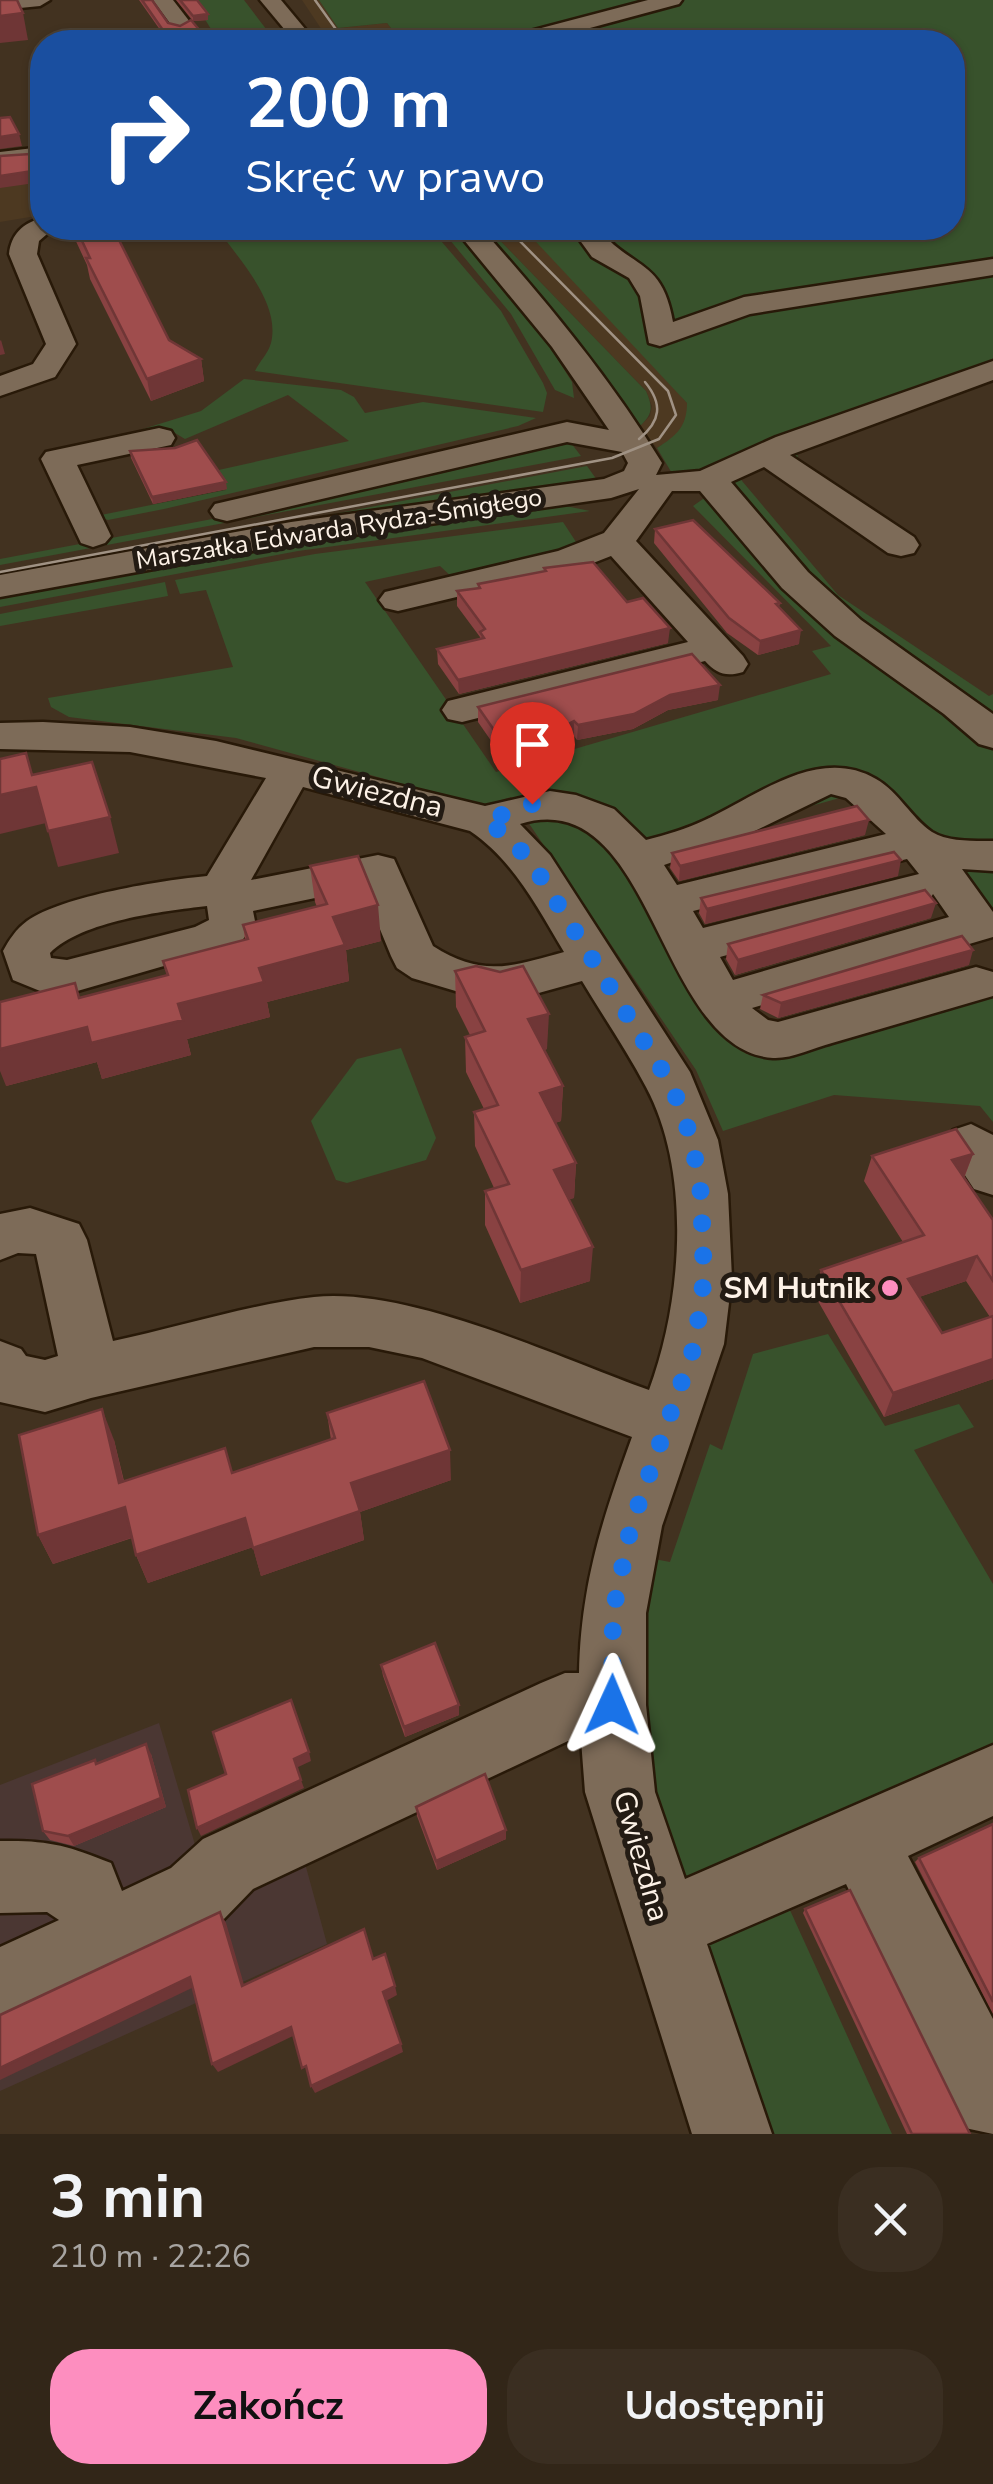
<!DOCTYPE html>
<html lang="pl">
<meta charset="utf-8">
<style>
:root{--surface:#322618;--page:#3a2e21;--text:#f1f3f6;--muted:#a8a5a2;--line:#4d4337;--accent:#fd8ebf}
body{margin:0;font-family:"Nunito Sans",sans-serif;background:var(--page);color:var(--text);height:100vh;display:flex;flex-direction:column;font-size:38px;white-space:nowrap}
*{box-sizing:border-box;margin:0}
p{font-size:32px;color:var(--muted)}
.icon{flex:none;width:55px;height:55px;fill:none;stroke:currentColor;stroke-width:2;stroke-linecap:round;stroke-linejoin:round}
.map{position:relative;height:2134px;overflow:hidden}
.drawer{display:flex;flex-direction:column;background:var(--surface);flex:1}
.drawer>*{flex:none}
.guide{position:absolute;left:30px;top:30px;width:935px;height:210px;border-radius:40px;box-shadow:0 2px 8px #0004,0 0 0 2px var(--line);background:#1a4fa0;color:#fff;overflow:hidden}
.pin{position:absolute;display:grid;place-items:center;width:85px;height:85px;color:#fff;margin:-102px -42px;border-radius:50% 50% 50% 0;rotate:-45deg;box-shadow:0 0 10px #0007}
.pin .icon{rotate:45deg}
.me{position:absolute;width:110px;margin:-55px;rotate:1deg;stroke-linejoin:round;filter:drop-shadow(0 0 8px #0008)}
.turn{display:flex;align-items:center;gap:35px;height:210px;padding:0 50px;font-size:45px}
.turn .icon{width:130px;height:130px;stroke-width:2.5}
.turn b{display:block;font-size:70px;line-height:85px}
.round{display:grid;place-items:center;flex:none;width:105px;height:105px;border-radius:40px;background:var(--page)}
.headline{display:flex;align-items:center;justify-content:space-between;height:170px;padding:0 50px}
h1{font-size:60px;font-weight:700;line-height:75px}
.button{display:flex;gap:20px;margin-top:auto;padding:20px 50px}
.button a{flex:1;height:115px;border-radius:40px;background:var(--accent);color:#111;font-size:40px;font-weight:700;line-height:115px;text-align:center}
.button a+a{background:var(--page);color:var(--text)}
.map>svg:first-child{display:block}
.built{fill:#4d3921}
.industrial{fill:#4b3733}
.green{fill:#38522c}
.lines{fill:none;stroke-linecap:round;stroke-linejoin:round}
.minor-casing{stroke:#281908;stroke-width:5}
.minor{fill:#7d6b58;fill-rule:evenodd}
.tram{stroke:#a09284;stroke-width:2.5}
.wall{fill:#894242;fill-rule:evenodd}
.shaded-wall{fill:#6f3636}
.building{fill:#9f4d4d;stroke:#6f3636;stroke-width:2.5}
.route{stroke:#1a73e8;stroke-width:18;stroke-dasharray:0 32.4}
.poi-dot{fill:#fd8ebf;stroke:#231b13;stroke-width:4}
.labels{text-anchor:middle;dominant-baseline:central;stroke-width:10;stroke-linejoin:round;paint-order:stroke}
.far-street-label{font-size:25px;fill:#fdf2e7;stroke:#231b13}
.street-label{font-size:30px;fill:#fdf2e7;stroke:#231b13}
.poi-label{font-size:30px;font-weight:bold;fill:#fdf2e7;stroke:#231b13;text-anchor:end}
</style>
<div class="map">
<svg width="993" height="2134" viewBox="0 0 993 2134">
<rect width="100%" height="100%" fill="#423220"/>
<g class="built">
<polygon points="302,0 319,0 338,28 387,23 402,42 330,42"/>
<polygon points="42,159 42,215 0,222 0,164"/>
<polygon points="488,228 523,228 646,355 687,403 687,419 676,436 657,448 640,426 650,416 652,406 646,391"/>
</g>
<polygon class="industrial" points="159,1723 198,1855 291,1812 327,1944 0,2091 0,1785"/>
<g class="green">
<polygon points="193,0 244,0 276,42 219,42"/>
<path d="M 319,0 L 993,0 L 993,378 L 797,454 L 799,462 L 676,480 L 657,448 C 676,436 687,427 687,403 L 523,228 L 952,228 L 952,42 L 402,42 L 387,23 L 338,28 Z"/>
<path d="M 217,228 L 430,228 L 501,311 L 543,383 L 547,393 L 543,412 L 255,371 C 259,362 268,354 271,343 C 281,302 238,259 217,228 Z"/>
<polygon points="440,228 458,228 520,299 572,382 574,398 555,390 511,314"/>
<path d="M 479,228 L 488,228 L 646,391 C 653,407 653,414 640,426 L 555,314 Z"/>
<polygon points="244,379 341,390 354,397 365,413 423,402 536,418 518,426 164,509 108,520 96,516 226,490 214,471 349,441 288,395 185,439 170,430 114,438 201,411"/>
<polygon points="571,443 581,456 0,565 0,559 382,487"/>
<polygon points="587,466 597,480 358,513 37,570"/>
<polygon points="737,475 838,595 989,696 993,694 993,914 879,787 625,858 746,1054 993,984 993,1122 980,1106 834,1095 723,1131 696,1070 511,797 483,806 236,738 69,717 51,707 48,698 233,667 206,590 180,594 175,580 315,554 563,522 578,545 455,580 440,566 365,582 496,772 831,674 812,651 831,646 693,506"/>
<polygon points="561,505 590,511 298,551 0,607 0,595 349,533"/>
<polygon points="165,582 168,596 0,626 0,614"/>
<polygon points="401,1048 436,1138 426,1160 347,1183 336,1180 311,1121 357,1059"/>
<polygon points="828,1334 885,1426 959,1404 974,1427 914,1450 993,1584 993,1798 784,1897 892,2134 765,2134 652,1795 638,1648 649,1558 670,1562 710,1444 722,1450 753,1354"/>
</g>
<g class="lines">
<g class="minor-casing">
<g id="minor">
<polygon points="0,0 50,0 40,6 0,10"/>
<polygon points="153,0 173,0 190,22 179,28 172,26"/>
<polygon points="260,0 281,0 316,42 295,42"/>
<polygon points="648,0 682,0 679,4 538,42 504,42 507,37"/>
<polygon points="42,147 42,161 0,166 0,152"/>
<path d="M 42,218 L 42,228 L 54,228 L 39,241 L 37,254 L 76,344 L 55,377 L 0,396 L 0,376 L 33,364 L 46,344 L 9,254 C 11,234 23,223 42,218 Z"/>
<path d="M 454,228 L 481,228 C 547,302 610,378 662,463 L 656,475 L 700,471 L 776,437 L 993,361 L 993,380 L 790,455 L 914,537 L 919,545 L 914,553 L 901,556 L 888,553 L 764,467 L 731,482 L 808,572 L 861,620 L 993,714 L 993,748 L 979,744 L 944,714 L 835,636 L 782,588 L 700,491 L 672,491 L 636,541 L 743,656 L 748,664 L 743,672 C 726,677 717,674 705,661 L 462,722 L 448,719 L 442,710 L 448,701 L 688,642 L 611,556 L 583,567 L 398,611 L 385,608 L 379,600 L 385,592 L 558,551 L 604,533 L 639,489 L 611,498 L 291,544 L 0,597 L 0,575 L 291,522 L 604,479 L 624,471 L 628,463 L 622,452 L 567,442 L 227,521 L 215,518 L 210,511 L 215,504 L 567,422 L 609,430 L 552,347 Z"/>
<path d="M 571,228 L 598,228 C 631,270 662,257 673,322 L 744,297 L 993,259 L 993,275 L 750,314 L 660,346 L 649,343 L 640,296 L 629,278 L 592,257 Z"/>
<polygon points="159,428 171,431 175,438 171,445 77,465 111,536 105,543 93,547 81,543 41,459 46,452"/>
<path d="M 43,722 L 130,727 L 216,741 L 485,806 L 550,791 L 576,795 L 614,809 L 646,840 C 666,835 686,829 705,820 C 756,797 818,745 876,779 C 899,792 911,818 932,832 C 948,842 975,841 993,841 L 993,871 L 962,869 L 993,912 L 993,937 L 752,1008 L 768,1020 L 778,1022 L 976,967 L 993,972 L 993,996 C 939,1012 886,1027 832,1043 C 814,1048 791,1059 773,1058 C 656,1050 655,782 520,824 L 550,855 L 690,1072 L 718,1140 L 728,1194 L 732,1278 L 724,1344 L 662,1526 L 646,1613 L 646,1705 L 655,1792 L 685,1879 L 993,1745 L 993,1816 L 908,1856 L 993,2019 L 993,2134 L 965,2128 L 846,1884 L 707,1944 L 772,2134 L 692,2134 L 585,1792 L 581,1740 L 568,1741 L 253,1889 L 223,1920 L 0,2024 L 0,1947 L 59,1920 L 47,1912 L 0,1913 L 0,1841 C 47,1840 67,1845 111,1863 L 122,1891 L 171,1868 L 203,1839 L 541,1683 L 565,1673 L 579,1673 C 581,1584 602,1520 632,1437 L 422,1358 L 369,1347 L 314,1347 L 91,1398 L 45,1412 L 0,1402 L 0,1341 L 21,1349 L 26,1356 L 45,1360 L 58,1356 L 36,1254 L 18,1253 L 0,1260 L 0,1214 L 30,1208 L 79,1224 L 87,1240 L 113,1341 C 175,1328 251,1304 314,1297 C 409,1287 557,1357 649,1390 C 682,1301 692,1173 646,1087 C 627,1051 603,1016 582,981 L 499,1004 L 412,978 L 397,968 L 391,956 L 363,888 L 253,911 L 255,921 L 240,944 L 67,994 L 45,993 L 13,980 L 3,951 C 9,940 16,929 27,921 C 62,896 163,880 207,876 L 266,778 L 130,752 L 0,749 L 0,723 ZM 303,787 L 470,831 C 514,861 537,907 564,952 C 512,966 483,978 433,946 L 394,859 L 378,855 L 251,880 ZM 831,794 L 846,798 L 886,834 L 677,885 L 664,865 L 734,841 ZM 907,859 L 919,874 L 703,928 L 693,911 ZM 933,894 L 949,917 L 733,980 L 720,957 L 930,899 ZM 207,906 L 209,920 L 195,927 L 67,960 L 51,958 L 50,953 C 82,921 163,911 207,906 Z"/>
<polygon points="971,1124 993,1135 993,1195 974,1189 945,1145 953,1130"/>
</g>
</g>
<use href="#minor" class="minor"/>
<g class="tram">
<polyline points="315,0 345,42"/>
<path d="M 639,439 C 661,421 663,404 645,382"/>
<polyline points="0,572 612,458 659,439 676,415 668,391 507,228"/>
</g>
</g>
<g class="wall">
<polygon points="139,0 152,0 168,23 201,38 168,41"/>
<polygon points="176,0 197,0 208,20 193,21"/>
<polygon points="72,228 113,228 169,340 201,359 204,381 151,401 90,279 87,265 74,237"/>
<polygon points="130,451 227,489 153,504 131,458"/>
<polygon points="655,529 780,603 779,607 799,644 758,655 727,633 654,543"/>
<polygon points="544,568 627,602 668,643 459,694 438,664 437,649 480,639 480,637 457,606 457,591 478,589 478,584 544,571"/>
<polygon points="718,700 668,710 633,729 577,740 574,736 553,747 550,742 529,753 503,758 478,722 478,707"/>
<polygon points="865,835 679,881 670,868 672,853"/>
<polygon points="310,866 381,941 346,950 349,981 267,1002 270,1017 187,1039 191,1055 102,1079 97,1062 6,1086 79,998 167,975 163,961 245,940 243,925 317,907 315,902"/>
<polygon points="898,876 705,924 699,913 701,898"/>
<polygon points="931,918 735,975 726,959 728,944"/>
<polygon points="969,965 778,1018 760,1009 763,995"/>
<polygon points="455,971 547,1049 544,1050 563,1086 561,1121 555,1123 576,1163 574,1198 569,1199 590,1281 520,1303 485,1225 485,1191 494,1188 475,1146 474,1112 484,1109 466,1072 465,1037 470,1035 456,1007"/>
<path d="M 973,1154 L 964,1178 L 993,1220 L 993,1379 L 884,1417 L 814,1294 L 821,1270 L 903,1242 L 864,1181 L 872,1156 ZM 966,1281 L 990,1317 L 942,1333 L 919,1297 Z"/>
<polygon points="327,1413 451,1480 360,1512 364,1540 261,1576 253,1547 148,1583 136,1555 132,1538 53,1564 38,1535 114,1440 124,1481 232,1473 331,1440"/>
<polygon points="381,1665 459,1715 405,1737 383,1676"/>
<polygon points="151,1754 166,1807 74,1846 50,1840 43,1831"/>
<polygon points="416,1807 506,1839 437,1870 417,1816"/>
<polygon points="993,1824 993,2014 915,1862 919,1858"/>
<polygon points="805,1909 970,2134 907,2134 803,1913"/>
</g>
<g class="shaded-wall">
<polygon points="23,13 28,40 0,43 0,16"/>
<polygon points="208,14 208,20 193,21 193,16"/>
<polygon points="201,32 201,38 168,41 167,36"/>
<polygon points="19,134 22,146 0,149 0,137"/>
<polygon points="39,170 42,182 0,188 0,176"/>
<polygon points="1,340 5,354 0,355 0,341"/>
<polygon points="201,359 204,381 151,401 147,379"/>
<polygon points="226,482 227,489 153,504 152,497"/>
<polygon points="670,628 668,643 459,694 458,680"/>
<polygon points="801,630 799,644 758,655 760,641"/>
<polygon points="720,685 718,700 668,710 633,729 577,740 578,725 670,695"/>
<polygon points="574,721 574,736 553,747 553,732"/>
<polygon points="550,727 550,742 529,753 503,758 503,743"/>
<polygon points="36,787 46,823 0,834 0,795"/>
<polygon points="110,817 119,853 58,867 48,831"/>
<polygon points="869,820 865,835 679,881 680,866"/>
<polygon points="901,860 898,876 705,924 707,909"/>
<polygon points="936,903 931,918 735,975 738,960"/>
<polygon points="378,905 381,941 346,950 349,981 267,1002 270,1017 187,1039 191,1055 102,1079 97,1062 6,1086 0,1071 0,1049 178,1004 259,968 333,917"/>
<polygon points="973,950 969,965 778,1018 781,1003"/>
<polygon points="549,1014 547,1049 527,1055 528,1019"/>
<polygon points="563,1086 561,1121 539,1128 540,1093"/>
<polygon points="973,1154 963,1180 952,1160"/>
<polygon points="576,1163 574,1198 553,1204 554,1170"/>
<polygon points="593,1247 590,1281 520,1303 521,1270"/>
<polygon points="977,1256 966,1281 899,1304 908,1279"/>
<polygon points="993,1359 993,1379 884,1417 893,1393"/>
<polygon points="102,1409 114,1440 131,1513 119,1483"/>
<polygon points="450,1450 451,1480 360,1512 364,1540 261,1576 253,1548 351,1483"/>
<polygon points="125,1507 137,1536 53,1564 38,1535"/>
<polygon points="245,1518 253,1547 148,1583 136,1555"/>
<polygon points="459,1705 459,1715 405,1737 404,1727"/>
<polygon points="146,1744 151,1754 166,1807 74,1846 68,1836"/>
<polygon points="309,1752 311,1761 296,1768 294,1759"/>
<polygon points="301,1780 304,1788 201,1836 197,1828"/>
<polygon points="506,1830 506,1839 437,1870 436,1861"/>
<polygon points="220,1912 226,1923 247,1995 242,1986"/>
<polygon points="190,1977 196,1986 0,2080 0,2068"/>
<polygon points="395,1986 397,1995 386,2001 383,1992"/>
<polygon points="291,2027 295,2035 218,2072 212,2064"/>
<polygon points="401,2044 403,2052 315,2093 311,2086"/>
</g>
<g class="building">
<polygon points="0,0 17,0 23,13 0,16"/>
<polygon points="142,0 152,0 168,23 180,26 191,20 201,32 167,36"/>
<polygon points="180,0 197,0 208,14 193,16"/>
<polygon points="10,117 19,134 0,137 0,118"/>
<polygon points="30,154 39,170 0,176 0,156"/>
<polygon points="76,228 113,228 169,340 201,359 147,379 86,258 90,258"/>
<polygon points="197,440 226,482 152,497 130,451 175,448"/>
<polygon points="693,520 780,603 776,604 801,630 760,641 729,618 655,529"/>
<polygon points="593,562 627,602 643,598 670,628 458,680 437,649 484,638 480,632 485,629 457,591 480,588 478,584 546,571 544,568"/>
<polygon points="692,654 720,685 670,695 634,714 578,725 574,721 553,732 550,727 529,738 503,743 478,707"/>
<polygon points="26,753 32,775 92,762 110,817 48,831 36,787 0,795 0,759"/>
<polygon points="857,806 869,820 680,866 672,853"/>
<polygon points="894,852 901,860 707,909 701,898"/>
<polygon points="358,856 378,905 333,917 345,945 259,968 264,982 178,1004 183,1020 91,1043 87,1027 0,1049 0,1002 75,983 79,998 168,975 163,961 248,939 243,925 327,904 310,866"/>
<polygon points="925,890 936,903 738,960 728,944"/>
<polygon points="962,936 973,950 781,1003 763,995"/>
<polygon points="476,966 500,972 523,966 549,1014 528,1019 563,1086 540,1093 576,1163 554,1170 593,1247 521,1270 485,1191 509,1184 474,1112 498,1105 465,1037 485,1031 455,971"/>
<polygon points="956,1129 973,1154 952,1160 993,1220 993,1281 977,1256 908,1279 942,1333 993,1316 993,1359 893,1393 821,1270 924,1235 872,1156"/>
<polygon points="424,1381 450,1450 351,1483 360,1511 253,1548 245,1518 136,1555 125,1507 38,1535 19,1435 102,1409 119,1483 225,1448 232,1473 335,1438 327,1413"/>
<polygon points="435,1643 459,1705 404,1727 381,1665"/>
<polygon points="291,1700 309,1752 294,1759 301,1780 197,1828 188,1790 226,1774 213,1732"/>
<polygon points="146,1744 161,1798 68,1836 43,1831 32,1784 95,1760 96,1764"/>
<polygon points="485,1774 506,1830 436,1861 416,1807"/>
<polygon points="993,1824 993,2002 919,1858"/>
<polygon points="850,1890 970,2134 912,2134 805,1909"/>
<polygon points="220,1912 242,1986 364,1929 373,1959 385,1954 395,1986 383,1992 401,2044 311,2086 306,2066 302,2068 291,2027 212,2064 190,1977 0,2068 0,2015"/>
</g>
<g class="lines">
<polyline class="route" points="532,804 485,821 508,836 534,866 672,1086 692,1140 701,1194 704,1278 695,1344 631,1526 613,1612 612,1705"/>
</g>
<circle class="poi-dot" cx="890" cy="1288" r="10"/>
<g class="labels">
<g class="far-street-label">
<text transform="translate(339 529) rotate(-9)">Marszałka Edwarda Rydza-Śmigłego</text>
</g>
<g class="street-label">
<text transform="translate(377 792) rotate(14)">Gwiezdna</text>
<text transform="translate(641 1856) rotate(74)">Gwiezdna</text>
</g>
<g class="poi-label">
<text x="870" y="1288">SM Hutnik</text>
</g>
</g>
</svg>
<div class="pin" style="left:532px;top:804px;background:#d93025"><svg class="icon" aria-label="arrive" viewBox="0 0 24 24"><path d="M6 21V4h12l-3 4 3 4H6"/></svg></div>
<svg class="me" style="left:612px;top:1705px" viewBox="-20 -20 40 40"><path d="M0-17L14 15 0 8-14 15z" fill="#1a73e8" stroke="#fff" stroke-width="4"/></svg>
<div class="guide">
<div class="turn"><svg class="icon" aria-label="right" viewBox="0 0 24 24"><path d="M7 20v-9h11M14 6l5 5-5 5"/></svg><div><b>200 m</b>Skręć w prawo</div></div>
</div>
</div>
<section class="drawer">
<div class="headline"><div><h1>3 min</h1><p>210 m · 22:26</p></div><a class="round"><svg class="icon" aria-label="close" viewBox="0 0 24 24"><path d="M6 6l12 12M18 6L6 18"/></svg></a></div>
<div class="button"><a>Zakończ</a><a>Udostępnij</a></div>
</section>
